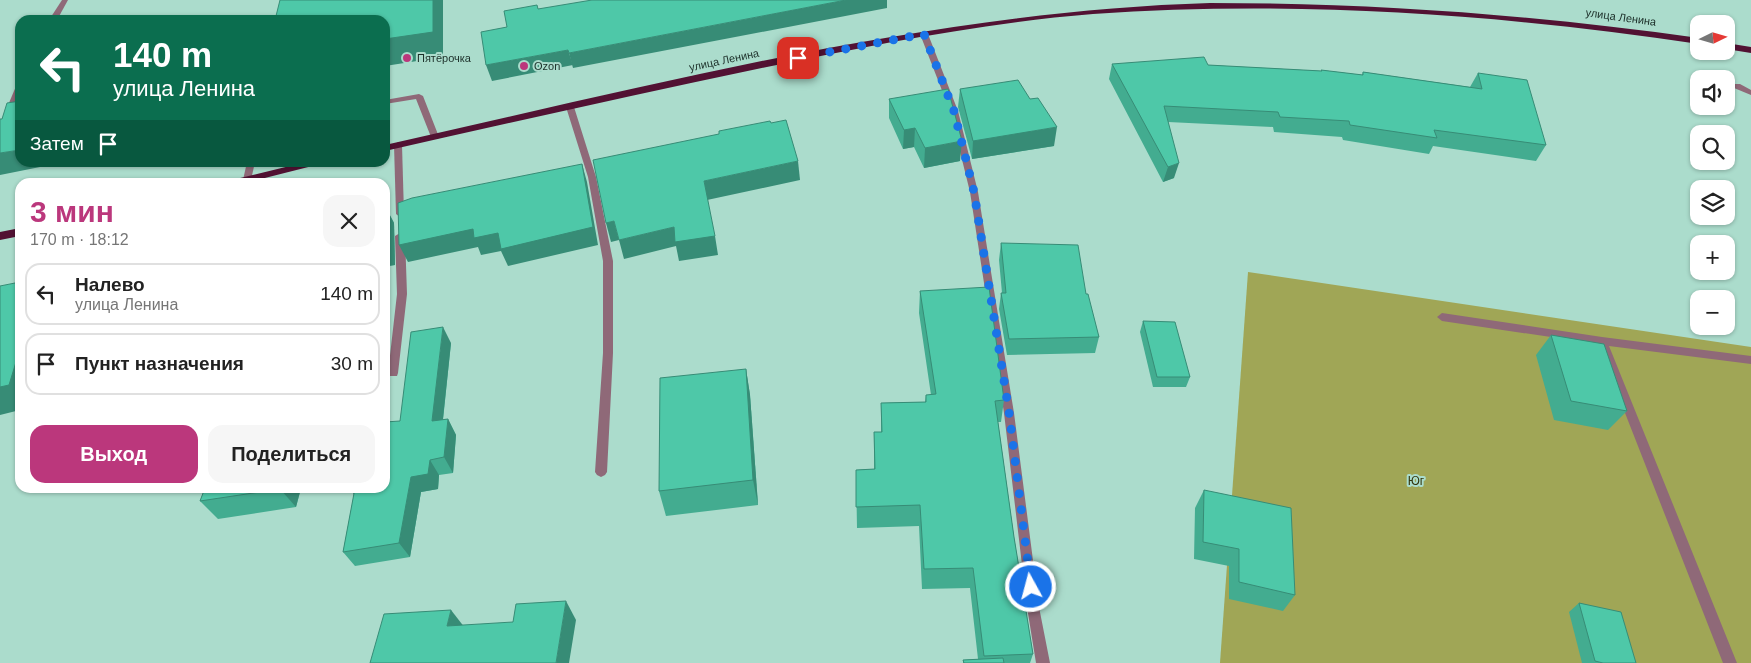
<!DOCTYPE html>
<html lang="ru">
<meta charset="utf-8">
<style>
:root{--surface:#fff;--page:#f6f6f6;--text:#222;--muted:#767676;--line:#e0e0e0;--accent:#bb377c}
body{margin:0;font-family:Arial,sans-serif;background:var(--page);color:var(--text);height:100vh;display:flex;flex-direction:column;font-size:19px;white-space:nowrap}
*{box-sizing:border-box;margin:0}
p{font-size:16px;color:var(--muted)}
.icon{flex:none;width:28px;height:28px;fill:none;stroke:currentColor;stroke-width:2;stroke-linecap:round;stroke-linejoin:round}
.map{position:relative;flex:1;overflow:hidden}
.details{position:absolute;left:15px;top:178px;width:375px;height:315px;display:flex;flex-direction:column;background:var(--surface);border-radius:15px;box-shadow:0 1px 4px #0004}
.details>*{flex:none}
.hud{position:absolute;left:15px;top:15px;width:375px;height:152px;border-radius:15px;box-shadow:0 1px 4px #0004;background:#0b6e4f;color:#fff;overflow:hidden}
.needle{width:32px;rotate:85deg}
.controls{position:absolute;left:1690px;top:15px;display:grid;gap:10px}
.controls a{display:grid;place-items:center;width:45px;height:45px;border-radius:10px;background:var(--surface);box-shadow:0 1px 4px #0004;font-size:25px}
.pin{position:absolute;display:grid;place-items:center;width:42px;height:42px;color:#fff;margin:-21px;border-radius:10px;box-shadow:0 2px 8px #0006}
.me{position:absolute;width:55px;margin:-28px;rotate:353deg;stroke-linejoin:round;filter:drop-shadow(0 0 4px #0008)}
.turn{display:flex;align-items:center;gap:18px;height:105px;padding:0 15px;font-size:22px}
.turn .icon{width:65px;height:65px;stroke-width:2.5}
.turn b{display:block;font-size:35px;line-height:42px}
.then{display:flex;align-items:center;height:48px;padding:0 15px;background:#0003;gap:10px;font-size:19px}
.round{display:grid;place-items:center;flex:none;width:52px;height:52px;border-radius:15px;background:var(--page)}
.overview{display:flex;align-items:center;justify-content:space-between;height:85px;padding:0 15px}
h1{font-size:30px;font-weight:700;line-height:38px;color:var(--accent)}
.action{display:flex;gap:10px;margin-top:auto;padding:10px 15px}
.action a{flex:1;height:58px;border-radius:15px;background:var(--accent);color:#fff;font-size:20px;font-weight:700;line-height:58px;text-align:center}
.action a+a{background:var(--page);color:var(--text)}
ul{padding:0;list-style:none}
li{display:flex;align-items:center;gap:15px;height:62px;margin:0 10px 8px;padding:0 5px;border:2px solid var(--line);border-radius:15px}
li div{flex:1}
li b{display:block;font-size:19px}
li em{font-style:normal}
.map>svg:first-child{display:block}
.green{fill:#a0a656}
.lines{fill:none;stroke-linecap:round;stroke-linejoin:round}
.lane{fill:#8f6978;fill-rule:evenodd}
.street{fill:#8f6978;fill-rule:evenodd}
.primary{fill:#521233;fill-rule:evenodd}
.wall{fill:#43ac90}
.shaded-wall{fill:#378c76}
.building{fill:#4ec8a8;stroke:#378c76}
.route{stroke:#1a73e8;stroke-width:9;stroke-dasharray:0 16.2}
.poi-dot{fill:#bb377c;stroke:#abdccc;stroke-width:2}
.labels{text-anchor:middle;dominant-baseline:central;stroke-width:4;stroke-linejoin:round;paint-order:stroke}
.far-street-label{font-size:11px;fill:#1c2f29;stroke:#abdccc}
.far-poi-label{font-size:11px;fill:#1c2f29;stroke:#abdccc;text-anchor:start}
.park-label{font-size:12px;fill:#31340b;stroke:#abdccc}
</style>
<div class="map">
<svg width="1751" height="663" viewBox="0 0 1751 663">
<rect width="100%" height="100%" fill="#abdccc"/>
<polygon class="green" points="1248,272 1751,347 1751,663 1220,663"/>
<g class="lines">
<g class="lane">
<polygon points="62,0 68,0 57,20 49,20"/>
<polygon points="17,84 20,84 20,95 4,134 0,136 0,124"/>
<polygon points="1734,84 1740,84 1751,90 1751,95 1734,88"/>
<polygon points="419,94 423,96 439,137 438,139 435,139 431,137 416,99 385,104 385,100"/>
<polygon points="567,105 573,105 574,107 596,177 613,261 613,353 607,472 605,475 601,477 597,475 595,472 603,353 603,261 588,177 566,107"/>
<polygon points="398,142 402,145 404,214 400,217 396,214 394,145"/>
<polygon points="247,162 255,162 251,180 248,182 243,180"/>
<polygon points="400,233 405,236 407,294 398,373 397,376 389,376 388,373 397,294 395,236"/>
<polygon points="1442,313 1602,337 1751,356 1751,364 1609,346 1737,663 1723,663 1598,344 1442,321 1437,317"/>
</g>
<polygon class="street" points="921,32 928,34 958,111 978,192 1014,413 1039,607 1050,663 1036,663 1027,607 1004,413 970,192 950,111 920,34"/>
<g class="primary">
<path d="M 1210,3 C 1374,3 1536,15 1699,38 L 1699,44 C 1499,14 1295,0 1093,14 C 980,23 868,46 757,69 C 632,95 509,123 385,151 L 385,145 L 429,135 C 686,77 945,11 1210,3 Z"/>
<polygon points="1726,43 1751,47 1751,53 1726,49"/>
<polygon points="306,162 328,162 249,182 231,182 236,179"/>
<polygon points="20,228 20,236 0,240 0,232"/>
</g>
</g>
<g class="wall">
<polygon points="1112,64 1208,65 1321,71 1321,70 1362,75 1363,72 1470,87 1478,73 1546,145 1536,161 1433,146 1429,154 1343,140 1342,137 1274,132 1273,127 1168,122 1174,178 1163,182 1109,79"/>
<polygon points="960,89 1054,146 972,159 958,107"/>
<polygon points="889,99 960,161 924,168 914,147 903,149 889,118"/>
<polygon points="385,206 394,223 395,265 388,266 385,266"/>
<polygon points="1001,243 1086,294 1099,337 1095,353 1007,355 999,309 1001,293 1002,293 999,260"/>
<polygon points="920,291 1004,400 1001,422 998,422 1014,537 1033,654 1030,663 963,663 963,660 978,659 970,588 922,589 919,526 857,528 856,470 874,469 874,432 881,432 881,403 925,402 926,395 931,395 919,313"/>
<polygon points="1143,321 1190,377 1186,387 1153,387 1140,332"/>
<polygon points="1551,335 1627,411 1608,430 1554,420 1536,355"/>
<polygon points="451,343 443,420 448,419 456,435 453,473 439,475 438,489 421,492 410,557 355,566 343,552 354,494 400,421"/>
<polygon points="746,369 750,395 758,505 666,516 659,491"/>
<polygon points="205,488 301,488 296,507 218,519 200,501"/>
<polygon points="1204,490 1295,595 1283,611 1229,599 1229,566 1194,559 1195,508"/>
<polygon points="1579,603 1636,663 1582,663 1569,612"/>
</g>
<g class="shaded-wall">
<polygon points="433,0 443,0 443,57 385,66 385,39"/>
<polygon points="846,0 887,0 887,8 573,68 569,53"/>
<polygon points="568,50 573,65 492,81 486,65"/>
<polygon points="1057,127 1054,146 972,159 973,141"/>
<polygon points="915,128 914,147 903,149 904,130"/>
<polygon points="962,141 960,161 924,168 925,148"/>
<polygon points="20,150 20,162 42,162 40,167 0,175 0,153"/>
<polygon points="798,161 800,180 707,200 704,181"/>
<polygon points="1179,163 1174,178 1163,182 1168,167"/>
<polygon points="582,164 587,182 598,245 508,266 501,251 481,255 478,247 408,262 399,245"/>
<polygon points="385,206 394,223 395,265 388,266 385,260"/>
<polygon points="614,221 619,240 611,242 606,223"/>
<polygon points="674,227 715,236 718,255 679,261 676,246 624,259 619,240"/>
<polygon points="443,327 451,343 441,437 432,421"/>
<polygon points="20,349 20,410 0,415 0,387"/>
<polygon points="746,369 750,395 758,505 753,480"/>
<polygon points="448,419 456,435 453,473 444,457"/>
<polygon points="430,460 439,475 438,489 421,492 410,557 399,543 411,477"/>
<polygon points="281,488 301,488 296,507 280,489"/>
<polygon points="349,488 356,488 361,503"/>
<polygon points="566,601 576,620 569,663 556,663"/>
<polygon points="451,610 465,628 447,626"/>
</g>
<g class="building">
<polygon points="280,0 433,0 433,32 385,39 385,20 275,20"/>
<polygon points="592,0 846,0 569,53 568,50 486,65 481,32 507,27 504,11 537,5 538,9"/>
<polygon points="1204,57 1208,65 1322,71 1321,70 1363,75 1363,72 1482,89 1478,73 1527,80 1546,145 1434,130 1437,138 1350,125 1349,121 1280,117 1278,112 1164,106 1179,163 1168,167 1112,64"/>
<polygon points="1018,80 1030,99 1038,98 1057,127 973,141 960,89"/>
<polygon points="948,89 962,141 925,148 915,128 904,130 889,99"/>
<polygon points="20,101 20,150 0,153 0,119 2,119 7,103"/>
<polygon points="786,120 798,161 704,181 715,236 675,242 674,227 619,240 614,221 606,223 593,160 719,134 719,131 770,121 771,123"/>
<polygon points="582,164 593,227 501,249 498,233 474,238 473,229 399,245 398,203 412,198"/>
<polygon points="1001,243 1078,245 1086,294 1088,294 1099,337 1009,339 1001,293 1006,293"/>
<polygon points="20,282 20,349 9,385 0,387 0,286"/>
<polygon points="989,287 1004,400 995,401 1014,537 1033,654 984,656 973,568 924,569 920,505 856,507 856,470 875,469 874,432 882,432 881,403 926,402 926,395 936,394 920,291"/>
<polygon points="1143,321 1175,322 1190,377 1157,377"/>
<polygon points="443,327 432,421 448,419 444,457 430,460 428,474 411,477 399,543 343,552 355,488 385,488 385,422 400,421 411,332"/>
<polygon points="1551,335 1604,344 1627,411 1571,401"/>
<polygon points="746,369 753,480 659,491 660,378"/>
<polygon points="205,488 281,488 280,489 200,501"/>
<polygon points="1204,490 1291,508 1295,595 1239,582 1239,549 1203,542"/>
<polygon points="566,601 556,663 370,663 384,614 451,610 447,626 513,622 516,604"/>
<polygon points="1579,603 1621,612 1636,663 1603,663 1595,661"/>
<polygon points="1003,658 1004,663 964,663 963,660"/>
</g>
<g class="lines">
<polyline class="route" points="798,58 924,34 954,111 974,192 1009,412 1031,587"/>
</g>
<g class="poi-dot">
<circle cx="407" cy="58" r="5"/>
<circle cx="524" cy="66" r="5"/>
</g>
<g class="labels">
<g class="far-street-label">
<text transform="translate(1621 17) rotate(8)">улица Ленина</text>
<text transform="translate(724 60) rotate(-12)">улица Ленина</text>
</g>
<g class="far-poi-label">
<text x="417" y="58">Пятёрочка</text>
<text x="534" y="66">Ozon</text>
</g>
<g class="park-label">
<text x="1416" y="481">Юг</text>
</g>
</g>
</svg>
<div class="controls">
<a><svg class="needle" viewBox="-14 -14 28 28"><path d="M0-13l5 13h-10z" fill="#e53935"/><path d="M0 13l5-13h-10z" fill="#767676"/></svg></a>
<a><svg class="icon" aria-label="sound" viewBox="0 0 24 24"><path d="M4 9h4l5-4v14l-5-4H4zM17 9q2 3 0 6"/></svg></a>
<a><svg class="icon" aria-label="search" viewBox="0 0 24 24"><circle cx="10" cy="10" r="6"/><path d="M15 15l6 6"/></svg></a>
<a><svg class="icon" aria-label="layers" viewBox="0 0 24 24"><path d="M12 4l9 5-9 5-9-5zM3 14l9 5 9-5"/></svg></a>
<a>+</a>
<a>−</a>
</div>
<div class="pin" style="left:798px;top:58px;background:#d93025"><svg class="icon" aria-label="arrive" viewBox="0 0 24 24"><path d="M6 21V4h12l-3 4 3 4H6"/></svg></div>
<svg class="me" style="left:1031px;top:587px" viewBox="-20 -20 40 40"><circle r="17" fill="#1a73e8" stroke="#fff" stroke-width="3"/><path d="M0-11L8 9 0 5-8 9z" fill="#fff"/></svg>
<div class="hud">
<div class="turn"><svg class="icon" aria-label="left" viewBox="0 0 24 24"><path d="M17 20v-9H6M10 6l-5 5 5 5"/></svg><div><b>140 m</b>улица Ленина</div></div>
<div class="then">Затем<svg class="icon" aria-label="arrive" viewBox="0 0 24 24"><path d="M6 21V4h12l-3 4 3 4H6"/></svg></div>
</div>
<section class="details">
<div class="overview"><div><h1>3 мин</h1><p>170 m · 18:12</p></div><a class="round"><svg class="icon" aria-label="close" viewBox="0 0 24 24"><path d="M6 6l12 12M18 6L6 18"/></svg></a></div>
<ul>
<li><svg class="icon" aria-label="left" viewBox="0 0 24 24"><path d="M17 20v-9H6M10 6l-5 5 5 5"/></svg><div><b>Налево</b><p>улица Ленина</p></div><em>140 m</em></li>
<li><svg class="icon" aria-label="arrive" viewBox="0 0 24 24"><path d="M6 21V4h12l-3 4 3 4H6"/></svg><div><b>Пункт назначения</b></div><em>30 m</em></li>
</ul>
<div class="action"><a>Выход</a><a>Поделиться</a></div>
</section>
</div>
